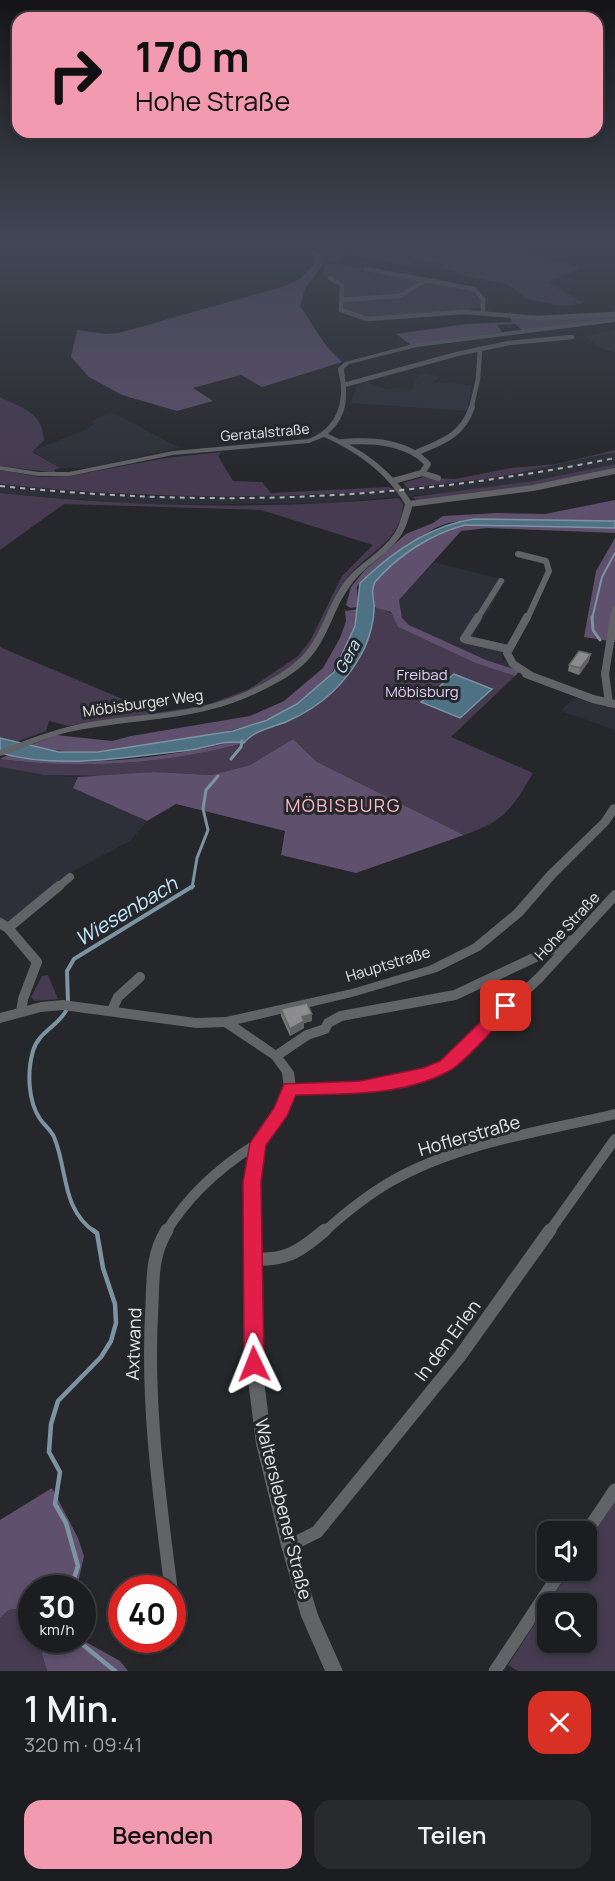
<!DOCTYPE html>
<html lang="de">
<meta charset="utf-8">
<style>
:root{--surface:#1c1d20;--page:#292a2d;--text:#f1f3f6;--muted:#a0a2a5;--line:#3a3b3e;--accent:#f29ab0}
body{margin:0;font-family:Manrope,sans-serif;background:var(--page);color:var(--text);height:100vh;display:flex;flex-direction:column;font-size:22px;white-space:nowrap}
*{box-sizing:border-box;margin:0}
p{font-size:20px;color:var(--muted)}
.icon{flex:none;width:33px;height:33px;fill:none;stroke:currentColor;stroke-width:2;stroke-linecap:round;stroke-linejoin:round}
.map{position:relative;height:1671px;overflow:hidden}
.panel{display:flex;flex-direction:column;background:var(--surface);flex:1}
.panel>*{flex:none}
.top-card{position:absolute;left:12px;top:12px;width:591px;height:126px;border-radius:18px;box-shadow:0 3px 9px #0003,0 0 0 2px var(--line);background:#f29ab0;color:#111;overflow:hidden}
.fabs{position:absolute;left:537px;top:1521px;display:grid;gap:12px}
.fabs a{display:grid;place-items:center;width:60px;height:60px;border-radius:12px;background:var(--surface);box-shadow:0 3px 9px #0003,0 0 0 2px var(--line);font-size:30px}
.speed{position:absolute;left:18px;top:1575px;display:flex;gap:12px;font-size:30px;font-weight:700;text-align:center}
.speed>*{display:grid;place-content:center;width:78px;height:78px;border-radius:50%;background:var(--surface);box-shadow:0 3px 9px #0003,0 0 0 2px var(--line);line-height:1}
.speed small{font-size:15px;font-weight:400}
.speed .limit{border:9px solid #d22;background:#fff;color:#111}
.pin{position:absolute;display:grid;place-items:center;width:51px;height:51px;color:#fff;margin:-26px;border-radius:12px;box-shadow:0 3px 9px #0006}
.me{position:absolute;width:66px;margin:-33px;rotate:358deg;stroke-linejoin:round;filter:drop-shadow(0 0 4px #0008)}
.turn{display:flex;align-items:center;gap:21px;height:126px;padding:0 24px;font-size:27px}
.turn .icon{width:78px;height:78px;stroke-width:2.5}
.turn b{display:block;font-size:42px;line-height:51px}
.round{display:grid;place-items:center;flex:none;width:63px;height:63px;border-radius:18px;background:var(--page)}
.overview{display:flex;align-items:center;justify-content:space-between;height:102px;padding:0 24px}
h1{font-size:36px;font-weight:600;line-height:45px}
.button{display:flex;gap:12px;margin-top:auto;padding:12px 24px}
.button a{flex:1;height:69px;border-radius:18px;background:var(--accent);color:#111;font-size:24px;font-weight:600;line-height:69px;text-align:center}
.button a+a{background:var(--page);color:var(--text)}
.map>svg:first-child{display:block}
.built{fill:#2d3038}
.green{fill:#463b50}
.forest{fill:#5f506d}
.water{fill:#4f7184;stroke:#7c94a2;stroke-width:1.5}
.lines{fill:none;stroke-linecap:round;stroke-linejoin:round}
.stream-far3{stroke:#7c94a2;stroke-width:2}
.stream-far2{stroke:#7c94a2;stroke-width:3}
.stream-far1{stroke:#7c94a2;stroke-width:4}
.stream{stroke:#7c94a2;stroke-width:4.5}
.minor-far4{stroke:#626366;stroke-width:4.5}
.minor-far3{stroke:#626366;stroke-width:6}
.minor-far2{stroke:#626366;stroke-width:8}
.minor-far1{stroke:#626366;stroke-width:10}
.minor{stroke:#626366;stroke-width:13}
.tertiary{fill:#626366;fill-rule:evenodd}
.rail{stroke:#b0b1b4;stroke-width:2;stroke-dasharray:5 5;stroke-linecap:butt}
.wall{fill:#78787b}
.shaded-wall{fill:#626264}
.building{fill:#8c8c8f;stroke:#626264;stroke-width:1.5}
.route{fill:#e11d48;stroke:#92132f;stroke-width:1.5}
.labels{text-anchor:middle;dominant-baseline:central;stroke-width:6;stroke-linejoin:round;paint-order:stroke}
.far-street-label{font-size:14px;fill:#e6e7e9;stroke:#26272a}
.park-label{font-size:15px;fill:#e2cdf8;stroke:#26272a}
.street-label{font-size:15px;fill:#e6e7e9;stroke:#26272a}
.water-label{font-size:16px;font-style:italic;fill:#c5eaff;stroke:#26272a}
.quarter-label{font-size:18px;letter-spacing:1.5px;fill:#febaca;stroke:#26272a}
.near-street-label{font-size:18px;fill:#e6e7e9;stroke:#26272a}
.near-water-label{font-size:20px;font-style:italic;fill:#c5eaff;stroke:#26272a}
</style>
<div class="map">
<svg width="615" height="1671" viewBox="0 0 615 1671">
<rect width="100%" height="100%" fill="#26272a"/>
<g class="built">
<polygon points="615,330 615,353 598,347 586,336"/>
<polygon points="425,373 440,377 433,382 472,385 467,411 351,403 356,387 367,382 382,388 411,390 418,376"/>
<polygon points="111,412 180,448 87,468 60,468 32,451 87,429 93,425 92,421"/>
<polygon points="615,453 615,464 533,481 455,492 331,503 145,505 0,493 0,484 148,496 328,495 465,482"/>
<polygon points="434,562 506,580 472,638 506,646 501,654 503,660 520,671 486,660 440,640 409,625 402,618 399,600"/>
<polygon points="575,697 615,708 615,730 561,711"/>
<polygon points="0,767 44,775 78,777 74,788 147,821 130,841 68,874 8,922 0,918"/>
</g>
<g class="green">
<polygon points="311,244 490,244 579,267 578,270 547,282 584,303 562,306 527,299 507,284 454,274 456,272 440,269 445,264 418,259 409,266 343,254 335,262 326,261 323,251"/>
<polygon points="331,263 424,280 394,296 344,298 344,284 322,274 325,265"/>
<polygon points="429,281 471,290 481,300 481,308 471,308 472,311 366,318 345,312 343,302 394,298"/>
<path d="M 0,397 C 23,409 42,411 44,440 L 32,452 L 60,468 L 54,470 L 57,473 L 0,466 Z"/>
<polygon points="615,450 615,453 607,454 492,478 407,488 403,483 423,477 455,479 510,468 557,464"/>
<path d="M 222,452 L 218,456 L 233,481 L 262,482 L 271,493 L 389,487 L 394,490 C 262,500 132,498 0,484 L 0,470 L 41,477 L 69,476 L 166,458 Z"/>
<polygon points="615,464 615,471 581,478 419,502 412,497 533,481"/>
<path d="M 0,493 C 133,507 265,510 399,498 L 403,504 C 401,543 368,551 347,578 C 329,600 324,632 305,654 C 246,718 147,713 68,726 L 49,721 L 46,731 L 16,742 L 0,738 L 0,647 L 155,713 L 207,705 L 249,689 L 298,656 L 311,639 L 342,576 L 373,545 L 261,510 L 64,504 L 0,550 Z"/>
<path d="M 377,606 L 394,615 L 398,627 L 475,663 L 515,676 L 451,737 L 533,773 C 511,810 506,820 464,835 L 317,762 L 293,739 L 250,765 L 212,775 L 154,772 L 111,776 L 44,775 L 0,767 L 0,759 C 79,770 166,764 244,743 L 249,736 L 306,711 L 363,651 L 372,613 Z"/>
<polygon points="48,975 58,999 35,1001 31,997 42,976"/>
<polygon points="615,1501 615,1671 518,1671 508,1665 547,1605 548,1642 586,1642 586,1604 548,1603 570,1571 586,1570 587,1545"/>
<polygon points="29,1607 32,1640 38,1640 47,1671 0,1671 0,1618 9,1610"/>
</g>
<g class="forest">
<polygon points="289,244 308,246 321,254 323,264 305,289 300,306 327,347 342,362 262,387 241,375 193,388 213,401 177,411 122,395 89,377 71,357 77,330 106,334 119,333 285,286 300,279 315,263 314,256 309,251"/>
<polygon points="615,315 615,319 522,330 515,324 497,325 502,332 411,345 396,334 467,324 512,322 510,317"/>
<polygon points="615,500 615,521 474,519 448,523 435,528 403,548 360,582 357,587 358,607 350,608 346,605 351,587 364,571 406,534 433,523 443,516 497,513 545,514"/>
<path d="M 503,524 L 615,528 L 615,533 L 487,528 L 461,531 L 399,600 L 402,618 L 409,625 L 486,660 L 520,671 L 515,676 L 475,663 L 398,627 L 391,612 L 374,607 L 371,590 L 375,582 C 396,557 432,530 465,525 C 478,523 491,524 503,524 Z"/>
<polygon points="615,538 615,642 584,637 596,571"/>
<path d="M 359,609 C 335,717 254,728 160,743 C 110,751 79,756 28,746 L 56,735 L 112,741 L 131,736 L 250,716 L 284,701 L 323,668 L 340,638 L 346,621 L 345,611 Z"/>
<polygon points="293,739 317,762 464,835 356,873 281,855 285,831 176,804 147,821 73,788 78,777 154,772 212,775 250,765"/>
<path d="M 235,741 L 244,743 C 166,764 80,770 0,759 C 13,749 45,760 62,761 C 113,764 186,754 235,741 Z"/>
<polygon points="52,1488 78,1538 84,1556 77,1588 32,1588 31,1615 29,1607 9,1610 0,1618 0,1520"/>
<polygon points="83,1631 86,1642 120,1661 128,1671 47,1671 38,1640 82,1640"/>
</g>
<g class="water">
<path d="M 474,519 L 615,521 L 615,528 L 465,525 C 431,534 398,555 375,582 C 371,591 373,595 374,604 C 375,619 369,640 362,653 C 346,683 320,707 288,721 C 274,727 254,730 244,743 C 227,739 207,748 190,750 C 128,757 61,770 0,753 L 0,738 L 59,752 L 98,752 L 233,731 L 267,720 L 297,704 L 334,672 L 355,626 L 360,583 C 392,552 430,525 474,519 Z"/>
<polygon points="454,674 492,689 460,718 421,702"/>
</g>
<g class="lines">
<polyline class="stream-far3" points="592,619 602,577 615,553"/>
<g class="stream-far2">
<polyline points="592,617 593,630 600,640"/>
<polyline points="231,759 241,747 242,741"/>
<polyline points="192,888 197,858 208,830 203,809 206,790 218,776"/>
</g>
<g class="stream-far1">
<polyline points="68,1002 67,971 74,959 193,886"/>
<path d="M 67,1009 C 59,1026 38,1032 33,1051 C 27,1072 28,1101 40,1119 C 44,1125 51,1130 54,1137 C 68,1170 61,1209 95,1232"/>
</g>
<g class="stream">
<polyline points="71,1588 78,1566 66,1523 55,1504 60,1472 49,1452 51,1424 58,1401 101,1357 111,1341 116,1323 115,1304 103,1268 97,1233 93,1230"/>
<polyline points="77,1640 115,1671"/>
</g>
<g class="minor-far4">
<polyline points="366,269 474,289 483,299 483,312"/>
<polyline points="330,278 342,285 341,310 367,319 464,312 537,318 615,314"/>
<polyline points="342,300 399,296 427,280"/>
<polyline points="344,385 457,354 509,343 572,337"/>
<polyline points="471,409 478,379 480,349"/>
</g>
<g class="minor-far3">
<path d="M 342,442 C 372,440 406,441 428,464 L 422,473 L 393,481"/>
<path d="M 418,452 C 443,441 462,436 472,407"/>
<polyline points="422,473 438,478"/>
<polyline points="409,504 533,488 615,471"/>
<polyline points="518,554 546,561 549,571 527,619"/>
<polyline points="477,619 501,581"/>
<polyline points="613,619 615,609"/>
</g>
<g class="minor-far2">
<polyline points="478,617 464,639 508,649"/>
<polyline points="527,617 507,653 513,664 530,675"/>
<polyline points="526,674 593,699 615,704"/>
<polyline points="609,703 605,674 614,617"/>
<polyline points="57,888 70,877"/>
</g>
<g class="minor-far1">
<polyline points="0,923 8,928 37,962 23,999 21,1012"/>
<polyline points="8,928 59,886"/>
<polyline points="112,1010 118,997 140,977"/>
<polyline points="276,1056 307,1035 325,1029 328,1023 341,1016 455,995 572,940"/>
<polyline points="290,1088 360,1088 413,1079 445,1066 540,977 615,895"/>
<path d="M 166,1232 C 189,1194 221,1166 258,1143"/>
<path d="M 324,1232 C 345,1213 366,1196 390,1182 C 458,1143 540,1132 615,1114"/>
<polyline points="549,1232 615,1139"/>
</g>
<g class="minor">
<path d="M 167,1230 C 152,1254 153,1278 152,1305 C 146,1400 159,1494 171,1588"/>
<path d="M 251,1259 C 286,1261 299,1252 325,1230"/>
<polyline points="586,1533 615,1490"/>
<polyline points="289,1546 317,1532 460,1356 550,1230"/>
<polyline points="172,1598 175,1618"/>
<polyline points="495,1671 562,1570"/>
</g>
<g class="tertiary">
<path d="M 615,318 L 615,322 L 417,347 L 349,364 L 344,369 C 347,395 350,414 328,434 C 363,449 393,471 413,504 C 410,514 407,525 402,534 C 389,554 365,565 351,585 C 333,608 329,638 308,660 C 296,673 279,682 263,690 C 198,723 137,717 69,732 C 45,737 23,749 0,756 L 0,750 C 32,738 62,726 96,721 C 155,712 201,714 256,687 C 272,679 289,669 302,656 C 322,635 327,605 345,581 C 359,563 381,553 394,534 C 400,525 402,514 405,504 C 386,472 357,452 324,437 L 309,443 L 173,455 L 69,476 L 39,476 L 0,470 L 0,466 L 39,472 L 69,472 L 173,451 L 308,439 C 331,431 342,411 341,387 C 341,380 338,374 338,368 L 345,362 L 417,343 Z"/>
<polygon points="615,804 615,815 609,824 556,877 522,916 481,950 437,972 352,997 238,1024 280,1053 294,1072 296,1088 286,1115 264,1144 259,1182 262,1364 272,1444 297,1546 318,1615 343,1671 325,1671 301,1616 281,1546 256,1444 246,1364 245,1182 251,1143 275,1109 284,1088 282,1073 272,1059 224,1027 196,1028 63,1010 41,1012 0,1023 0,1013 41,1002 63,1000 196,1018 226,1017 352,989 429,966 473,944 514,910 548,871 601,820 611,805"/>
</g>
<path class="rail" d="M 0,486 C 216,508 402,501 615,458"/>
</g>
<g class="wall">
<polygon points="589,661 579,675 568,671 569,665"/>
<polygon points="281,1009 312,1014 312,1021 304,1023 304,1028 290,1036 281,1016"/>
</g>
<g class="shaded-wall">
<polygon points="591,654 589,661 579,675 580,668"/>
<polygon points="312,1014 312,1021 304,1023 304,1028 290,1036 290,1029 302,1017"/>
</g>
<g class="building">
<polygon points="579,651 591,654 580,668 569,665"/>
<polygon points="307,1003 312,1014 302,1017 304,1021 290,1029 281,1009"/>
</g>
<linearGradient id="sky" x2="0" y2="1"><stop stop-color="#151517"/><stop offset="0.51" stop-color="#414755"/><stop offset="1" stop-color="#414755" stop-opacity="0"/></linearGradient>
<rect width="615" height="478" fill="url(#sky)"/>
<path class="route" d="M 506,1000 L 514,1006 L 512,1010 C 496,1025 466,1062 449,1071 C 403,1096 347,1094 296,1095 L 287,1116 L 266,1145 L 261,1182 L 264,1364 L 261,1371 L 254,1373 L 247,1371 L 244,1364 L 243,1182 L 250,1143 L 274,1108 L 284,1084 L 360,1081 L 423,1068 L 440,1061 L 501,1002 Z"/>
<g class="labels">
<g class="far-street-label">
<text transform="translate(265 432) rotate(-5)">Geratalstraße</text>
</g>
<g class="park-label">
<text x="422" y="674">Freibad<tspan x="422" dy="17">Möbisburg</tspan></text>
</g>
<g class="street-label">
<text transform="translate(143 703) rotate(-8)">Möbisburger Weg</text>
<text transform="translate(567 926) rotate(-47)">Hohe Straße</text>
<text transform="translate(388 964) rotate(-17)">Hauptstraße</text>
</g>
<g class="water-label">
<text transform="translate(347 657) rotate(-62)">Gera</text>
</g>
<g class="quarter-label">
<text x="343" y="805">MÖBISBURG</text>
</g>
<g class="near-street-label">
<text transform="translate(469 1135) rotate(-16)">Hoflerstraße</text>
<text transform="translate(447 1340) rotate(-53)">In den Erlen</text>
<text transform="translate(133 1344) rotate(-88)">Axtwand</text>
<text transform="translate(284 1509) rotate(76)">Walterslebener Straße</text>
</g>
<g class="near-water-label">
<text transform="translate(126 911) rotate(-31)">Wiesenbach</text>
</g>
</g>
</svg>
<div class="fabs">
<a><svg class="icon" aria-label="sound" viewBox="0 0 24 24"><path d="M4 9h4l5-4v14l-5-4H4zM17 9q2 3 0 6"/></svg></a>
<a><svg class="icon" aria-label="search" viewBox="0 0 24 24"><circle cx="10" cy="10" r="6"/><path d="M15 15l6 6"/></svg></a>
</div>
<div class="speed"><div>30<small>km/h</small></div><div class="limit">40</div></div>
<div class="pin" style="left:506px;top:1006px;background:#d93025"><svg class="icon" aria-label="arrive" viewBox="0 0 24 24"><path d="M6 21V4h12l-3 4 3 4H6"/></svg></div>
<svg class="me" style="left:254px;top:1364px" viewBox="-20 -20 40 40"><path d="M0-17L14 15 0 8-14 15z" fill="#e11d48" stroke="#fff" stroke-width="4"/></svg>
<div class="top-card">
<div class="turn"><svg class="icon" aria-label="right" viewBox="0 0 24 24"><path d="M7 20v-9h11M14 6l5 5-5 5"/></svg><div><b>170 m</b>Hohe Straße</div></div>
</div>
</div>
<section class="panel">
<div class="overview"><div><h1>1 Min.</h1><p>320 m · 09:41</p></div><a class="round" style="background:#d93025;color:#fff"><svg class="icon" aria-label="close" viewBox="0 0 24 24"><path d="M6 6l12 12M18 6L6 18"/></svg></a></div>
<div class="button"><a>Beenden</a><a>Teilen</a></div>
</section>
